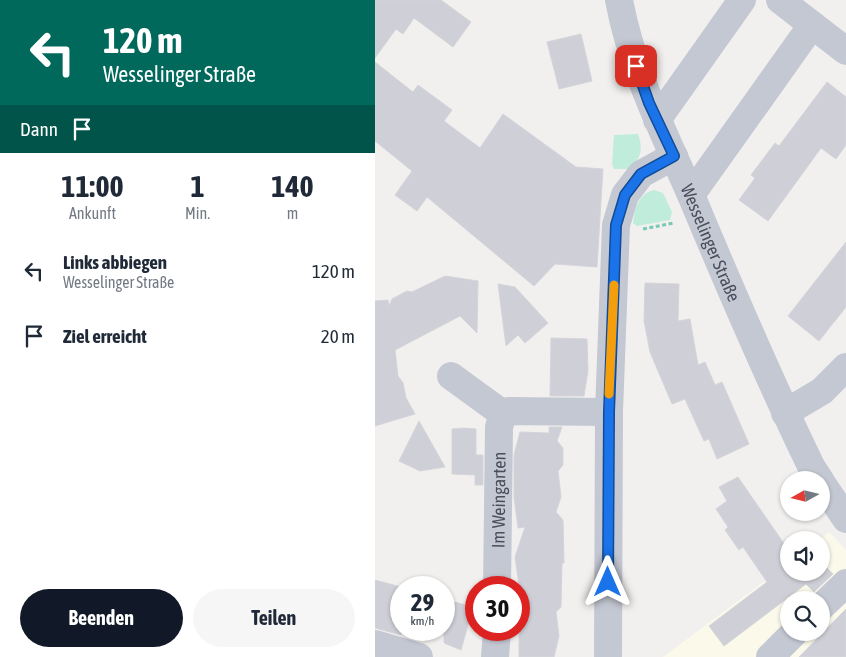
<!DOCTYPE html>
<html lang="de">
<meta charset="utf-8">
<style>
:root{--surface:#fff;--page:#f6f6f7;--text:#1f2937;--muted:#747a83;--accent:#111827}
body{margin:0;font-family:"Asap Condensed",sans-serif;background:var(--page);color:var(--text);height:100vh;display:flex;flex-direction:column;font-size:19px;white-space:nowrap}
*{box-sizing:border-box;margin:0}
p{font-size:16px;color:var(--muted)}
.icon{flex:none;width:28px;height:28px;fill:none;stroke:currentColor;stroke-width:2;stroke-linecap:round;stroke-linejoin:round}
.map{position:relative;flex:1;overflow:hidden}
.sheet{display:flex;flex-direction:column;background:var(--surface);width:375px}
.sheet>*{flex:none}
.guide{background:#00695c;color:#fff;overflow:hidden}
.needle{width:32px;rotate:262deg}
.controls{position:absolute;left:405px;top:471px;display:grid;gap:10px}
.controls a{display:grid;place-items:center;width:50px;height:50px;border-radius:50%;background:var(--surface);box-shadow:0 1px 4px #0004;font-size:25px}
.speed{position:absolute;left:15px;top:576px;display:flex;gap:10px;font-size:25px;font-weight:700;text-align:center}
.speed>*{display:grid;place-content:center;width:65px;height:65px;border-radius:50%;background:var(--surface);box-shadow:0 1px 4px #0004;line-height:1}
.speed small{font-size:12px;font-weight:400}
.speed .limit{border:8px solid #d22;background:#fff;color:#111}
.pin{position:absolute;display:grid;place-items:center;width:42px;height:42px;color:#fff;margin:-21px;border-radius:10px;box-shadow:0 2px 8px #0006}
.me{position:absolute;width:55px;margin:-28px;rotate:0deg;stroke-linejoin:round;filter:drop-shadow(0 0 4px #0008)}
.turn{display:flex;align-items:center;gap:18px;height:105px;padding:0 20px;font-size:22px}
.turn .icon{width:65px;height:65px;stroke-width:2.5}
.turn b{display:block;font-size:35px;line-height:42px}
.then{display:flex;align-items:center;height:48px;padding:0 20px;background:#0003;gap:10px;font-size:19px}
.eta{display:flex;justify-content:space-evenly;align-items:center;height:85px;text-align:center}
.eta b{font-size:30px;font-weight:700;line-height:35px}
.cta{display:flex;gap:10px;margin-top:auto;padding:10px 20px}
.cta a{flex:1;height:58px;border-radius:30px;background:var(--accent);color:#fff;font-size:20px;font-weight:700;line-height:58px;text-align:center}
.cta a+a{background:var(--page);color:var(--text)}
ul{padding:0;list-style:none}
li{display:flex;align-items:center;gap:15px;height:65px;padding:0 20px}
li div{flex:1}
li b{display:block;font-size:19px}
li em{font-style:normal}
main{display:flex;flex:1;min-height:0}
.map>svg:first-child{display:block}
.commercial{fill:#fbfaea;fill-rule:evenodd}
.green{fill:#c0eddb}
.building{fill:#cfd0d7;stroke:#d4d4da}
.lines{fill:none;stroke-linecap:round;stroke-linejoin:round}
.path{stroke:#7ac9b3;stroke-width:3;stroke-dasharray:4 2.5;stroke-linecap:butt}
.minor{stroke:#c4c8d3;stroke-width:28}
.route-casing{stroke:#114b97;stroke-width:12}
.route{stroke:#1a73e8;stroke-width:9}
.slow{stroke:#f59e0b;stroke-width:9}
.labels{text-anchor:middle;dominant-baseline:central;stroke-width:4.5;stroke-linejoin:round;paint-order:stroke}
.street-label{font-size:18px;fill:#484e5c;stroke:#fff}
</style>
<main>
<section class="sheet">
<div class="guide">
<div class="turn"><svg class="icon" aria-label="left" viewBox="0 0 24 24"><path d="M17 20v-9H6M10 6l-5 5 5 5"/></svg><div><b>120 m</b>Wesselinger Straße</div></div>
<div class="then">Dann<svg class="icon" aria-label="arrive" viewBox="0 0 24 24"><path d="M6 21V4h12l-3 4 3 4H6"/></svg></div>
</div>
<div class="eta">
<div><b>11:00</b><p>Ankunft</p></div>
<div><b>1</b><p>Min.</p></div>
<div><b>140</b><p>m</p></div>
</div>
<ul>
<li><svg class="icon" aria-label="left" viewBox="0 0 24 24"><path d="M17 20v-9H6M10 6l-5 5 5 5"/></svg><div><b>Links abbiegen</b><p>Wesselinger Straße</p></div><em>120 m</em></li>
<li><svg class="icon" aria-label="arrive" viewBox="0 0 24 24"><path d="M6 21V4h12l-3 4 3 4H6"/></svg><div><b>Ziel erreicht</b></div><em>20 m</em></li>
</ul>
<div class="cta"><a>Beenden</a><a>Teilen</a></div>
</section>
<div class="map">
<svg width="471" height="657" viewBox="0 0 471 657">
<rect width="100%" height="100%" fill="#f2f0ef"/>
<path class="commercial" d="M 454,532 L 471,550 L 471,657 L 288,657 L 414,563 L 414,572 L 446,572 L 446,540 L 444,540 ZM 414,600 L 446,600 L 446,632 L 414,632 Z"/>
<g class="green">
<path d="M 263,134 C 268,148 267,159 253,169 L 239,169 L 237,164 L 239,135 Z"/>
<path d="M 279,190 L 288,193 L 297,212 L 295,220 L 262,226 L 258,223 C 260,208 263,194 279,190 Z"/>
</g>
<g class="building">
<polygon points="0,0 66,0 96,22 78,47 39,18 28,34 21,29 0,58"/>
<polygon points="206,34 217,81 184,89 172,42"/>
<polygon points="0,62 38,92 43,85 77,110 69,121 105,148 128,114 201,167 228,169 222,267 180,264 159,286 52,197 42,211 20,195 37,171 0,141"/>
<polygon points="452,82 471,97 471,145 461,159 446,148 393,221 364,200 380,178 376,175 400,143 404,146"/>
<polygon points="471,242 471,307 444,341 413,316"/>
<polygon points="70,276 103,281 102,333 85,316 20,350 23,376 28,383 31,398 40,414 0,426 0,301 13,300 14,306 17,299 32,291 37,292"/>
<polygon points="270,283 304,284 303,321 315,319 323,365 330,362 340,385 347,382 374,444 342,459 334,439 329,441 310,399 297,404 275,352 269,321"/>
<polygon points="123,284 140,287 173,323 150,343 143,335 131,346"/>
<polygon points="176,338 212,339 213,371 209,396 175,396"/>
<polygon points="44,421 70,467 45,471 24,461"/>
<polygon points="174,427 187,427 182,441 188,448 188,465 183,471 186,497 181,512 188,520 189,563 187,563 186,607 181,612 184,636 179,657 144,657 144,585 140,557 150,527 143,528 139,497 139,455 145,432 174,433"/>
<polygon points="88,428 101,429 101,455 108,455 108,485 100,485 100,475 77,474 77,429"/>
<polygon points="363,477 412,548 414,547 414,572 446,572 446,562 458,574 439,592 431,584 349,646 334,626 392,582 368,547 364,550 350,530 353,527 341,509 352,501 344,487"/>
<polygon points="0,580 26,587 26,635 0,628"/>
<polygon points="69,599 98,607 86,650 69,643"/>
<polygon points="471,609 471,657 424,657"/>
</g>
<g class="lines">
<polyline class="path" points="268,229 299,223"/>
<g class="minor">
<path id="s1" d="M 244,0 C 257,70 288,131 316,195 C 354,286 393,377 436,466 L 445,480"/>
<polyline points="405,0 471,51"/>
<polyline points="282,120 367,0"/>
<polyline points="316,195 437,25"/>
<polyline points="76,376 128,414"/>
<polyline points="410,413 447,391 471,367"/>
<polyline points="446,482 471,519"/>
<path id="s2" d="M 122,588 L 124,427 L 128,414 L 133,411 L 234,412"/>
<polyline points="446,607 471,583"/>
<polyline points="0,644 44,657"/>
<polyline points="120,657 122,630"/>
<polyline points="233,657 234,412 241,225 250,195 266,174 299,156"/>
<polyline points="395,657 420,632"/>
</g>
</g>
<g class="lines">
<g class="route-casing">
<polyline id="route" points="233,582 234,412 241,225 250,195 266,174 299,156 274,103 261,66"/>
</g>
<use href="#route" class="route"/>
<polyline class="slow" points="234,394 239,285"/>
</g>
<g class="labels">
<g class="street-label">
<text stroke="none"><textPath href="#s1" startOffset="260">Wesselinger Straße</textPath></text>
<text stroke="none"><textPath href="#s2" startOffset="88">Im Weingarten</textPath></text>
</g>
</g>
</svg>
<div class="controls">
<a><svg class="needle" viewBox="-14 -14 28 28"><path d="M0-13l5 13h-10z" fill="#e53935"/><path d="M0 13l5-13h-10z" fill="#747a83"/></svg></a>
<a><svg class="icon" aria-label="sound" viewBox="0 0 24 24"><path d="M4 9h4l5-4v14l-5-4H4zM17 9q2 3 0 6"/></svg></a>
<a><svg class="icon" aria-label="search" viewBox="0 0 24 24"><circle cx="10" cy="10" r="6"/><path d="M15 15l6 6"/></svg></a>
</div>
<div class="speed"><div>29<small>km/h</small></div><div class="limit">30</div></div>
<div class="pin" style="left:261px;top:66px;background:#d93025"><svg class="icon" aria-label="arrive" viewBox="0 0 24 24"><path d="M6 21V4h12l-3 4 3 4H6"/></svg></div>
<svg class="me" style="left:233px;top:582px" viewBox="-20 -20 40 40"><path d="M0-17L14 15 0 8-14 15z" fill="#1a73e8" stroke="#fff" stroke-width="4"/></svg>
</div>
</main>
